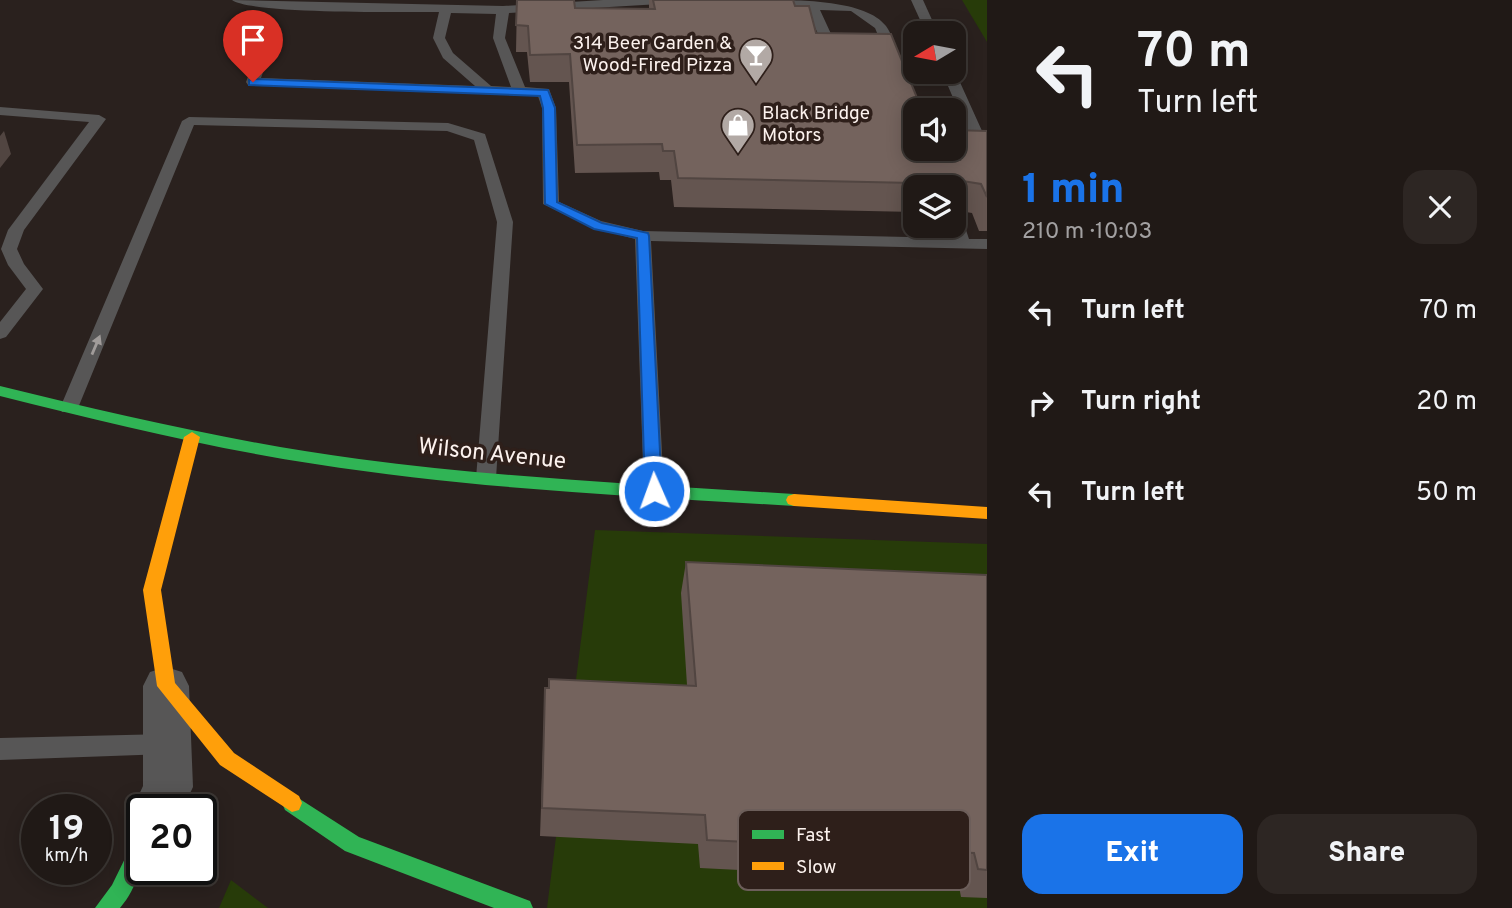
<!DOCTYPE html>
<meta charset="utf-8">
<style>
:root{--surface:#201916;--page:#2d2623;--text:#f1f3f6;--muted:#a2a0a1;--line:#3d3835;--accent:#1a73e8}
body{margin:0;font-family:Overpass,sans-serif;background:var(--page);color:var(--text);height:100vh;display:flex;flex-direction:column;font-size:26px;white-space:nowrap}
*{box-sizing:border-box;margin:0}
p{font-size:23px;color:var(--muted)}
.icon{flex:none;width:38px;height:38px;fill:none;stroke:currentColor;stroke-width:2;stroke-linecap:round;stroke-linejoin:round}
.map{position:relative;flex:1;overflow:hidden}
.drawer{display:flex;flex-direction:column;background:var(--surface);width:525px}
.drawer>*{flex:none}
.top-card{background:#201916;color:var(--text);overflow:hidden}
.needle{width:46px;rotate:260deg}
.fabs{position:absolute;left:903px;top:21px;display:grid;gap:14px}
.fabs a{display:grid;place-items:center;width:63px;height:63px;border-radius:14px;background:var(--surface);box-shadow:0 4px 18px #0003,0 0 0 2px var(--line);font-size:35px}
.speed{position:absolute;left:21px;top:794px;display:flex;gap:14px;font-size:35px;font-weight:700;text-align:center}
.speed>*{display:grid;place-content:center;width:91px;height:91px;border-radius:50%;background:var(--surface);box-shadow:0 4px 18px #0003,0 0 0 2px var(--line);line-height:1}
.speed small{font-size:18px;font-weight:400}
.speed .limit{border:4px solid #111;border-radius:10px;background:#fff;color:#111}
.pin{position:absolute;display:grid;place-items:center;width:60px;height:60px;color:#fff;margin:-72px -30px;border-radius:50% 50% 50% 0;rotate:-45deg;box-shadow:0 0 7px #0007}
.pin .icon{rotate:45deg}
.me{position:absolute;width:77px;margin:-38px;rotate:358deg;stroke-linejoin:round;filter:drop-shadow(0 0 5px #0008)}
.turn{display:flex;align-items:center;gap:24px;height:147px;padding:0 35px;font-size:32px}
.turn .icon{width:91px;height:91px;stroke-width:2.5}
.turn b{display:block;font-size:49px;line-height:60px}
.round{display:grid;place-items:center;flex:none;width:74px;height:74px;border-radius:21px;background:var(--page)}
.summary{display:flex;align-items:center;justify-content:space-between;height:119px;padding:0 35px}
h1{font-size:42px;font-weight:800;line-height:52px;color:var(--accent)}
.button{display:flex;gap:14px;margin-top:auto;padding:14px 35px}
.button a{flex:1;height:80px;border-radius:21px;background:var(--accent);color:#fff;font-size:28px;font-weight:800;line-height:80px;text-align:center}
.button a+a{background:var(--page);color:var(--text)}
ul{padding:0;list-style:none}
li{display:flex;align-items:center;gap:21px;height:91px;padding:0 35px}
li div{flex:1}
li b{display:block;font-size:26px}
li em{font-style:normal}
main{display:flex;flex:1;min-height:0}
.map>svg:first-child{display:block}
.green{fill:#273b09}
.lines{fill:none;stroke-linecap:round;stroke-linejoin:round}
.lane{fill:#575656;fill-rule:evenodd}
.street{fill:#575656;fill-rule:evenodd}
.fast{fill:#30b455;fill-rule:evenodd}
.slow{fill:#ff9f0a;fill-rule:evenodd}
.wall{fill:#645550}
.shaded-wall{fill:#514541}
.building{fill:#74635d;stroke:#514541;stroke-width:2}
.oneway{fill:#a19c9a}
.route{fill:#1a73e8;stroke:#114b97;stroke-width:2}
.labels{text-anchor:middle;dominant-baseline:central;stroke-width:7;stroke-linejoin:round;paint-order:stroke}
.far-poi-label{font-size:19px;fill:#fcf2ee;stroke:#2e1f1a;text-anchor:end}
.street-label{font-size:23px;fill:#fcf2ee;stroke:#2e1f1a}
.key{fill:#2e1f1a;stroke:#6c5e5a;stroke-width:2}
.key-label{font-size:19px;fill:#fcf2ee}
</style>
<main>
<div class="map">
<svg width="987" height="908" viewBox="0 0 987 908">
<rect width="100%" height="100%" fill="#2a211e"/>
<g class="green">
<polygon points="962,0 987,0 987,42"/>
<polygon points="595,530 987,544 987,908 547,908"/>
<polygon points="231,880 268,908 219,908"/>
</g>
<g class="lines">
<g class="lane">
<path d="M 232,0 L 503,6 L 603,0 L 666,0 L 660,4 L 509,13 L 505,38 L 525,87 L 549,89 L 556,108 L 559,202 L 601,221 L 643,231 L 953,238 L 949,226 L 954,226 L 954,213 L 962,218 L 969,239 L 987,239 L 987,249 L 651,241 L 664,491 L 661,496 L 654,498 L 647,496 L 644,491 L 635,239 L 590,227 L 543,204 L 542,108 L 538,96 L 248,85 L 246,82 L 267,25 L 273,21 L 279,25 L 261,78 L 475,86 L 443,58 L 433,38 L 439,12 C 406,12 250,14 232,0 ZM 451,13 L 496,14 L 493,38 L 511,87 L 491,86 L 453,53 L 445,38 Z"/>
<path d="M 767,0 C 800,0 866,0 886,26 C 892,34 895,46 899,56 L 898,59 L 888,59 L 875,28 L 851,11 L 820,10 L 832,36 L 848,51 L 842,55 C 821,48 815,27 807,9 L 770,7 L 764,3 Z"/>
<polygon points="911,0 923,0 938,33 926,33"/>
<polygon points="954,69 987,142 986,148 954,148 954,140 972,140 958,108 911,108 904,104 911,100 954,100 942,72 954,72"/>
<polygon points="0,107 99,115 106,119 24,230 17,249 24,264 43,289 6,337 0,339 0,322 26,289 8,265 1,249 8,230 89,122 0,115"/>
<polygon points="189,117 448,123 485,134 513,222 496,478 493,483 479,483 476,478 497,222 474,140 447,131 194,125 78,408 76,412 62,412 60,408 182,121"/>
<polygon points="167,734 175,737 179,744 175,751 167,754 0,760 0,738"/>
</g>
<polygon class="street" points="166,667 182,672 189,686 193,787 182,810 142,810 142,827 132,810 143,786 143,686 150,672"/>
<g class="fast">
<path d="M 0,386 C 119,415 238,443 359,459 C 504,478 649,485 794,494 L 800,496 L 802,500 L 800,504 L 794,506 C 634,496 473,489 315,464 C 209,448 104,422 0,396 Z"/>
<polygon points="292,794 359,837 530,901 533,908 494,908 345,851 285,810 282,803 285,796"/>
<path d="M 142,835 C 142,863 139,886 120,908 L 95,908 L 112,885 L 135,838 Z"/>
</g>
<g class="slow">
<polygon points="192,432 200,437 161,590 175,683 234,753 299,796 302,803 299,810 292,812 220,765 157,686 143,590 184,437"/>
<polygon points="794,494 987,507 987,519 794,506 788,504 786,500 788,496"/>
</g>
</g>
<g class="wall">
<polygon points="517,0 575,8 649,9 649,0 793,0 795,6 816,33 941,157 943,149 954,149 954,130 987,131 987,231 979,231 972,213 954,210 954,187 915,187 915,212 674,207 671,180 660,180 659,172 575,173 569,82 530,82 527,52 516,52"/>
<polygon points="686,562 987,575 987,898 961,897 958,881 700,868 698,844 540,836 545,688 687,685 681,593"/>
</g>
<g class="shaded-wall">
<polygon points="4,131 11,154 0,168 0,136"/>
<polygon points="963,181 954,210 954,206 961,184"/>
</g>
<g class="building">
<polygon points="517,0 574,0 575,8 655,9 653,0 793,0 795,6 809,6 816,33 891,34 922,110 915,110 915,149 937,149 942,160 960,160 954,143 954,130 987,131 987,197 981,184 963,181 961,184 678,178 674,151 663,151 662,144 577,145 570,54 530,55 528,26 516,25"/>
<polygon points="686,562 987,575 987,870 978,869 974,853 707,840 705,815 542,808 545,688 549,688 549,679 696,686"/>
</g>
<defs><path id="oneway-solid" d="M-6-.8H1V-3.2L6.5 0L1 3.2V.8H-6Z" transform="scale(1.75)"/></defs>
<use class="oneway" href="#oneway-solid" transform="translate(96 345) rotate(-67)"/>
<polygon class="route" points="253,79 548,90 555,108 557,202 602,223 648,233 649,236 662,491 659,496 654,497 645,491 637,238 594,229 545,204 543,108 540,96 249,85 249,80"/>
<defs>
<g id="bar-pin" transform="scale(1.75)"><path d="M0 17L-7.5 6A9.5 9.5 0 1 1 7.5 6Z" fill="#b2a9a5" stroke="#2e1f1a"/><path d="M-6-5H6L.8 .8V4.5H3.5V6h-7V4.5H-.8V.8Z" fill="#fff"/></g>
<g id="shop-pin" transform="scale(1.75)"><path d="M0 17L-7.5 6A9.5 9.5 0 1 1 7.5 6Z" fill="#b2a9a5" stroke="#2e1f1a"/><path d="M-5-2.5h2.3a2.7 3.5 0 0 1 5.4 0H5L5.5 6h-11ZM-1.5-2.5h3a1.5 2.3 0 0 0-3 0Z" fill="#fff"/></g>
</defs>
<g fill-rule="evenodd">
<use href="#bar-pin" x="756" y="55"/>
<use href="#shop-pin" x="738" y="125"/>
</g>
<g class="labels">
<g class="far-poi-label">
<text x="732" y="44">314 Beer Garden &amp;<tspan x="732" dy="22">Wood-Fired Pizza</tspan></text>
<text x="762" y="114" text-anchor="start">Black Bridge<tspan x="762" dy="22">Motors</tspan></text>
</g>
<g class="street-label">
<text transform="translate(492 455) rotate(6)">Wilson Avenue</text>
</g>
</g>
<rect x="738" y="810" width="232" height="80" rx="10" class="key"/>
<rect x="752" y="830" width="32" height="9" fill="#30b455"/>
<rect x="752" y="862" width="32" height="8" fill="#ff9f0a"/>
<g class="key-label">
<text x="796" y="841">Fast</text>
<text x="796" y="873">Slow</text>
</g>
</svg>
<div class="fabs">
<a><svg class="needle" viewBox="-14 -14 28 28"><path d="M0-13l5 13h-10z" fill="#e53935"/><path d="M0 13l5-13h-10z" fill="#a2a0a1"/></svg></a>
<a><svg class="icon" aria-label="sound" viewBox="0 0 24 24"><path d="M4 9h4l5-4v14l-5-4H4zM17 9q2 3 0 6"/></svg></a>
<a><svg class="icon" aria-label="layers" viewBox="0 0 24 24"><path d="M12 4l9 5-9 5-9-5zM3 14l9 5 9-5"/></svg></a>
</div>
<div class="speed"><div>19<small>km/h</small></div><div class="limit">20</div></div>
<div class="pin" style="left:253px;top:82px;background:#d93025"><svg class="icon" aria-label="arrive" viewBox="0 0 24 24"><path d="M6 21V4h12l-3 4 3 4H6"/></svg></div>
<svg class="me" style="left:654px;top:491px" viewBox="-20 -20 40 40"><circle r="17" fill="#1a73e8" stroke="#fff" stroke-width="3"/><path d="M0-11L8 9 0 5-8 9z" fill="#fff"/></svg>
</div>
<section class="drawer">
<div class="top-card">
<div class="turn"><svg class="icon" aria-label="left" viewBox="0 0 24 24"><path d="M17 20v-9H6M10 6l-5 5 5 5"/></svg><div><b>70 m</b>Turn left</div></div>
</div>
<div class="summary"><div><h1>1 min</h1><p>210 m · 10:03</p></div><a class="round"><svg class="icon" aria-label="close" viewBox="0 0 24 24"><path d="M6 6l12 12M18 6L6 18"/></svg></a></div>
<ul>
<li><svg class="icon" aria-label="left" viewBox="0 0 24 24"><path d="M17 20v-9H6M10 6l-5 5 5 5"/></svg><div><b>Turn left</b></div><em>70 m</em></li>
<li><svg class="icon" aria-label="right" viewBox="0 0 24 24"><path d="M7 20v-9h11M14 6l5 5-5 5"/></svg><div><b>Turn right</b></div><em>20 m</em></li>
<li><svg class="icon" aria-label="left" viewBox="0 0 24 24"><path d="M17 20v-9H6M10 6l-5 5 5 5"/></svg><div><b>Turn left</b></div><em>50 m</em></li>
</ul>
<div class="button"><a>Exit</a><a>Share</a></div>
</section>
</main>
